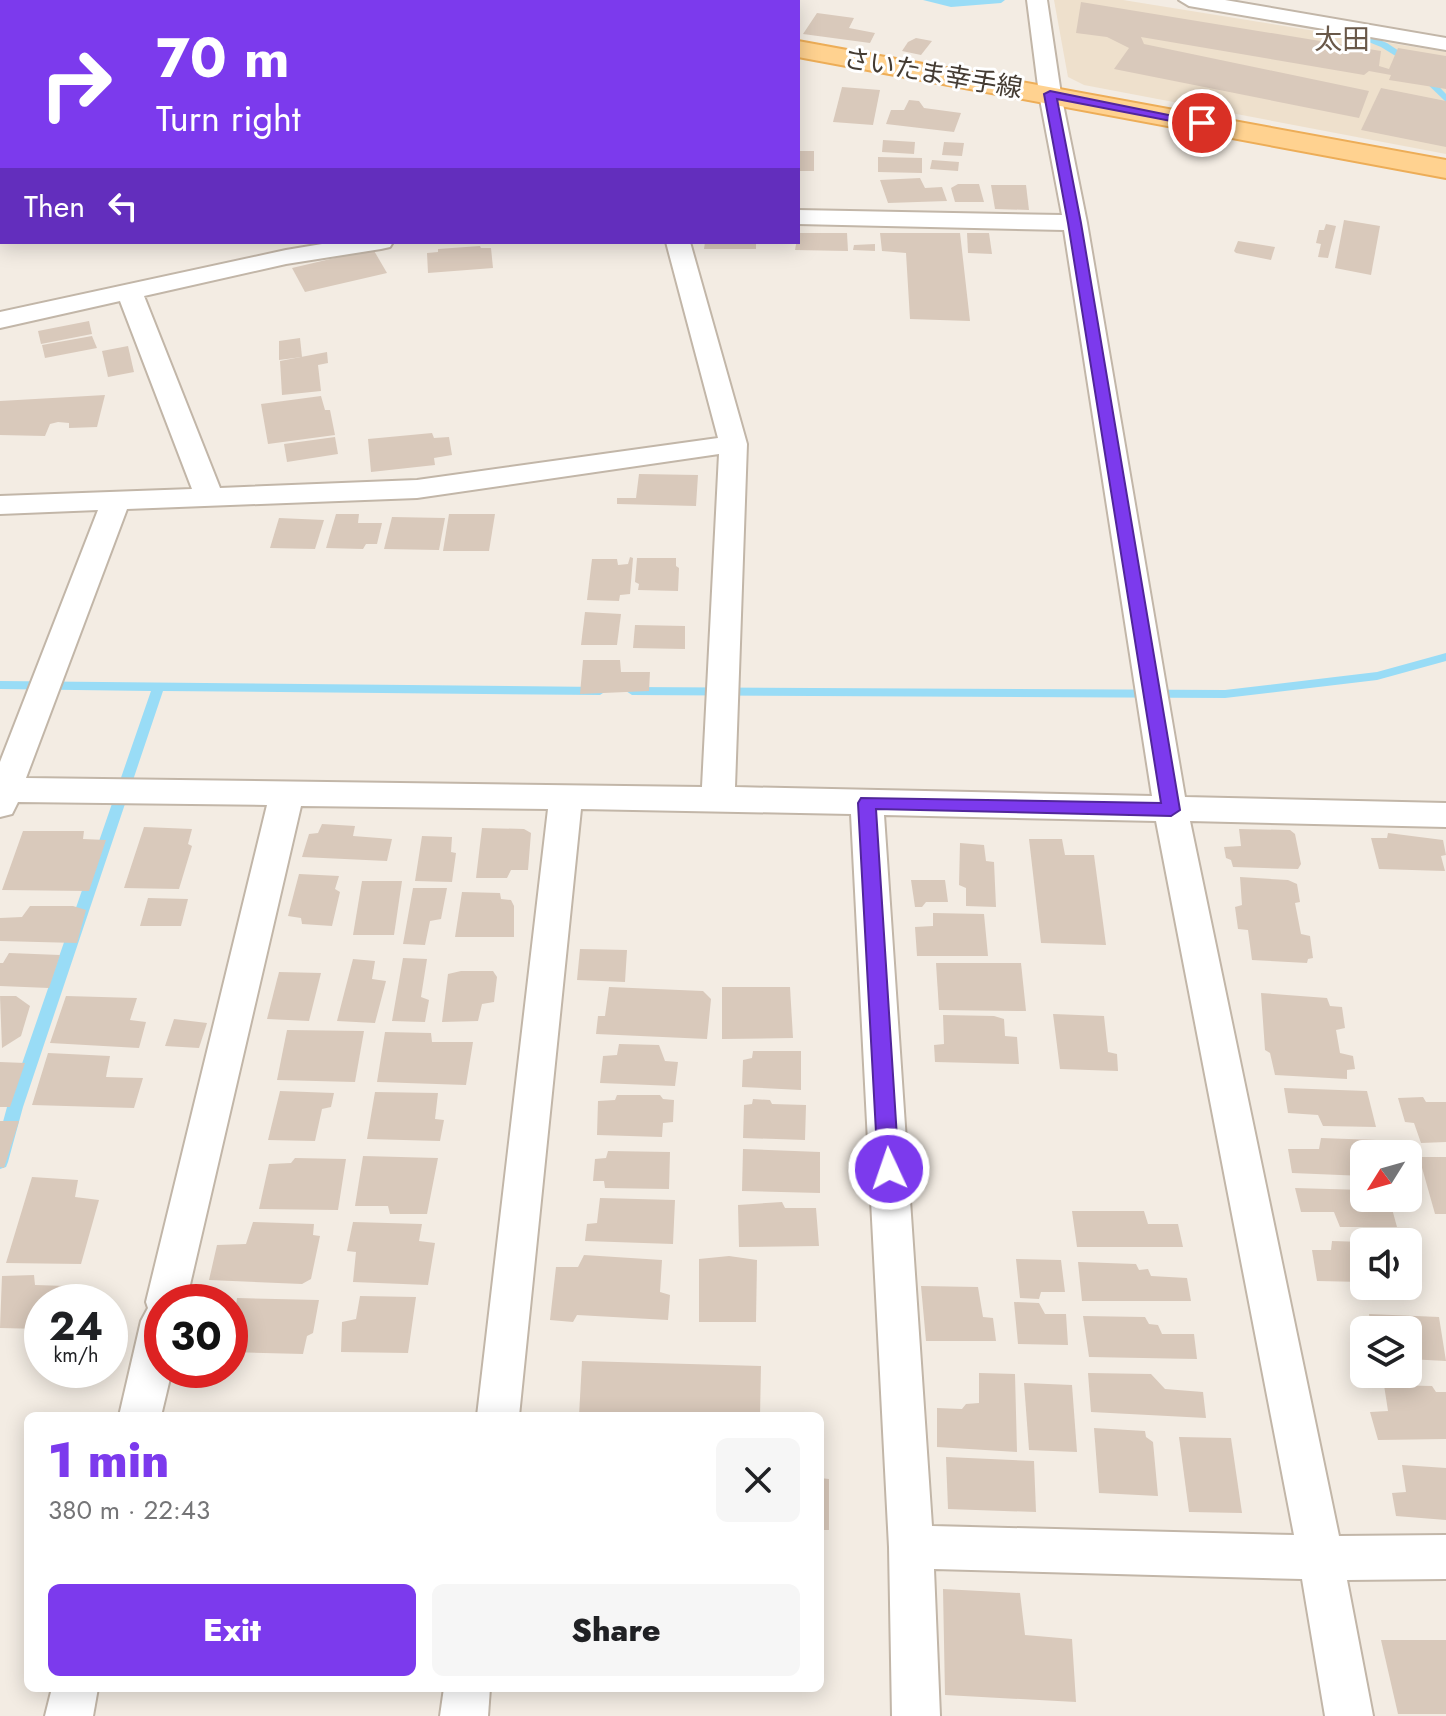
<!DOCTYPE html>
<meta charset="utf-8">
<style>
:root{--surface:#fff;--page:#f6f6f6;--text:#202124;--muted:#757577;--accent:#7c3aed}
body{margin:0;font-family:Jost,"Noto Sans JP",sans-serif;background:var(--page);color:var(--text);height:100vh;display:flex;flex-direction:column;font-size:30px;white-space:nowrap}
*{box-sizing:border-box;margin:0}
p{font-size:26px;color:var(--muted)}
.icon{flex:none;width:44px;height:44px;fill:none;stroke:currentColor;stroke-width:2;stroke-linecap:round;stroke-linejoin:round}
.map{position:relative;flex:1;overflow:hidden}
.drawer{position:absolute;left:24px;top:1412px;width:800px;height:280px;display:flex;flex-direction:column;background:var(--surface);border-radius:12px;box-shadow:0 4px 20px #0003}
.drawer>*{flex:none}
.banner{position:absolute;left:0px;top:0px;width:800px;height:244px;box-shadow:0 4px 20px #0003;background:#7c3aed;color:#fff;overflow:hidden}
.needle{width:52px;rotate:233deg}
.fabs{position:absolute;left:1350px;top:1140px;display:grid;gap:16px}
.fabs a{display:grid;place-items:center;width:72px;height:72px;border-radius:12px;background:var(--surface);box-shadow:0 4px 20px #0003;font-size:40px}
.speed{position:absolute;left:24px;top:1284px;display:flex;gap:16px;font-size:40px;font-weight:700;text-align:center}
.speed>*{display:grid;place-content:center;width:104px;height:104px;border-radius:50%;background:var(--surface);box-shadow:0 4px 20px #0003;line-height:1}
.speed small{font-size:20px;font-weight:400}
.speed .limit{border:12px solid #d22;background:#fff;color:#111}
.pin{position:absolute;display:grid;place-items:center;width:68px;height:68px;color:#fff;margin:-34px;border:4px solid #fff;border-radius:50%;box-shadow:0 2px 8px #0007}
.me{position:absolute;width:88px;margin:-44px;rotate:357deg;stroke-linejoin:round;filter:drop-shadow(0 0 6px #0008)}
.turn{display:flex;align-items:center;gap:28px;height:168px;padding:0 24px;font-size:36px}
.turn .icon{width:104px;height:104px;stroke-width:2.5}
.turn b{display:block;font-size:56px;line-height:68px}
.then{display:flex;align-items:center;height:76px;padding:0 24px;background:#0003;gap:16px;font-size:30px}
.round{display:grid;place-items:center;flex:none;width:84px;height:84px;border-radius:12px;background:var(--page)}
.summary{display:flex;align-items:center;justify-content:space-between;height:136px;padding:0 24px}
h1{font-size:48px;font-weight:800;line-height:60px;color:var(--accent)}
.cta{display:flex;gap:16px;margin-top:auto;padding:16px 24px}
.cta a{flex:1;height:92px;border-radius:12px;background:var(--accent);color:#fff;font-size:32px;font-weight:800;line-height:92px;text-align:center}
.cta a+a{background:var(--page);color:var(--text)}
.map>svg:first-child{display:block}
.education{fill:#eee0cc}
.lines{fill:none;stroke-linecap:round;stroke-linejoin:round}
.stream{fill:#99dcf6;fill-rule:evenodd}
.building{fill:#d9c9bb}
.street-casing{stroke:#c2b6a8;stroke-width:4}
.primary-casing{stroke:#edad57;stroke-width:4}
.street{fill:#fff;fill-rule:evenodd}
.primary{fill:#ffd290;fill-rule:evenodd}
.route{fill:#7c3aed;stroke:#51269a;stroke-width:2}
.labels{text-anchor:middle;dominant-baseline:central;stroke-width:6;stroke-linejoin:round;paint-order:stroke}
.far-street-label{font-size:26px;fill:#453c33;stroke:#fff}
.far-quarter-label{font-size:28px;fill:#695849;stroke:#fff}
</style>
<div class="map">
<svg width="1446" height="1716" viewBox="0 0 1446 1716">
<rect width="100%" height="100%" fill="#f3ece3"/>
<polygon class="education" points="1054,0 1123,0 1446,52 1446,154 1084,85 1068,77"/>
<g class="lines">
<g class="stream">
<polygon points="923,0 1005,0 1001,3 951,7"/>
<polygon points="1339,26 1345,26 1387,43 1414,61 1407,63 1381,47 1339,30"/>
<polygon points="1421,74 1427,74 1446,94 1446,102 1421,78"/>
<polygon points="1446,653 1446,661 1377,680 1225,698 632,695 626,691 632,687 1225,690 1377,672"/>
<polygon points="0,681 600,687 606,691 600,695 163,691 23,1107 8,1162 6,1167 0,1169 0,1133 7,1107 151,691 0,689"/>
</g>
</g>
<g class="building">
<polygon points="1081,2 1381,51 1379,66 1389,69 1398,48 1446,56 1446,89 1389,80 1391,75 1369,71 1364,75 1141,37 1144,44 1369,91 1359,118 1114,69 1129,48 1107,37 1076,33"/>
<polygon points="817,13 854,18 849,28 875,33 870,43 803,34"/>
<polygon points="916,38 932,41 921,55 902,51 908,42"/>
<polygon points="842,87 880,90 873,125 833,122"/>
<polygon points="1381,88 1446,101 1446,147 1361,130"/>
<polygon points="909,100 919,101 924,108 961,113 954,132 886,124 891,110 904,110"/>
<polygon points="883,140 915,142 914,154 882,152"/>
<polygon points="944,142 964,143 962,156 942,155"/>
<rect x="798" y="151" width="16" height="20"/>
<polygon points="878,157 922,158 922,173 878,172"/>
<polygon points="932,160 959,162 958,171 930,169"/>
<polygon points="920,178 925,188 942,187 947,201 888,203 880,180"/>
<polygon points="958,184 979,184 984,202 955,202 951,188"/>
<polygon points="991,185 1026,185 1029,210 995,209"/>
<polygon points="1344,220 1380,226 1371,275 1335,268"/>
<polygon points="1326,224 1336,226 1328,258 1318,257 1321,244 1316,243 1319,230 1324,230"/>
<polygon points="798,233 847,233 848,251 795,250"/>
<polygon points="880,233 960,233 970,321 910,319 906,253 882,251"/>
<polygon points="967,233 989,233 992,254 968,253"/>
<polygon points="1238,241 1275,247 1271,260 1236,253 1234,251"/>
<polygon points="705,242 756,242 756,249 704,249"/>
<polygon points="875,244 875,251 853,250 854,245"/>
<polygon points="480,246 481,248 491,248 493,268 428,273 427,253 438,252 438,249"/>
<polygon points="373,249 387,273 305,292 292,268"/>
<polygon points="89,321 92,334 41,344 38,331"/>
<polygon points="92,336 97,348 45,358 42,345"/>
<polygon points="300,338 302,357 279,360 279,341"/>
<polygon points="128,346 134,372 108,377 102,351"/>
<polygon points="327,352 328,363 318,365 321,391 282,395 280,361"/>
<polygon points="105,395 97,427 69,428 69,423 58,422 50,424 45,436 0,435 0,401"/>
<polygon points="321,396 325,410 330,410 335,435 268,444 261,404"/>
<polygon points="432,433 434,438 449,437 452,455 434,458 435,465 371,472 368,439"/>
<polygon points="335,437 338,454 287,462 284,444"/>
<polygon points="639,474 698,475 696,506 617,504 617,498 636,498"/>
<polygon points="336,514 359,514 358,523 382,523 377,544 366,544 363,549 326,548"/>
<polygon points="449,514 495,514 489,551 443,551"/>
<polygon points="392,517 445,518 439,550 384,549"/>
<polygon points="279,518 324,520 315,549 270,548"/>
<polygon points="630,557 633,558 630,594 620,595 619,601 587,600 592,559 617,559 618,565 628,564"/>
<polygon points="637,558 676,558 676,566 679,568 678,591 638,590 639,584 635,582"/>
<polygon points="585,612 621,614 617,645 581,645"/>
<polygon points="635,625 685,626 685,649 633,648"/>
<polygon points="583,660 620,660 621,672 650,672 649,691 580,694"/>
<polygon points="322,824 355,826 353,836 392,839 387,861 302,857 309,834 318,833"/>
<polygon points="144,827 192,829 188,844 192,846 179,889 124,888"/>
<polygon points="482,828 524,829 531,833 528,870 511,870 507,878 476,878"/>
<polygon points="1239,829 1290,830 1295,834 1301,864 1298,869 1233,867 1231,860 1226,858 1224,847 1241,846"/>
<polygon points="23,831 84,831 83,839 106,840 89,891 2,890"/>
<polygon points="1388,833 1443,840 1446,855 1441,856 1445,871 1379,869 1371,838 1387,838"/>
<polygon points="422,836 452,837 451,852 456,853 452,882 415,881"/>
<polygon points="1029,839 1062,839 1065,855 1094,855 1106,945 1041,943"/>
<polygon points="960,843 984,845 986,861 994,862 996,907 966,906 966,888 959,885"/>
<polygon points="299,874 339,876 335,889 340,892 332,926 302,924 301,918 288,916"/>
<polygon points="1240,877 1288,880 1297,884 1300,902 1295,903 1301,934 1310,936 1313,958 1308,959 1307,963 1252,960 1248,930 1238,929 1235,907 1242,905"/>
<polygon points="911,880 945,880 948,902 926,902 922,907 915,907"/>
<polygon points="362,881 402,881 394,935 353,935"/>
<polygon points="413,888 447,888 441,919 430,921 425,945 403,944"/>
<polygon points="462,892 500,893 501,899 511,900 514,906 514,937 455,937"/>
<polygon points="148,898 188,899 181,926 140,926"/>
<polygon points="30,906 73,906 86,910 77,943 0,941 0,918 22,917"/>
<polygon points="933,913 984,914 988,956 917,956 915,927 933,926"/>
<polygon points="580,949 627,950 625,982 577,980"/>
<polygon points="9,953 60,955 49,988 0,986 0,963 3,963"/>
<polygon points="403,958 427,959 421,997 429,1000 425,1022 392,1021"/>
<polygon points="353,959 375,961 372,979 386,981 375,1023 337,1021"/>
<polygon points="936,963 1021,963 1026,1011 939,1010"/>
<polygon points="461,971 493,971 497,977 494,1002 482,1004 478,1021 442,1022 448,974"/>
<polygon points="279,972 321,973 309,1021 267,1019"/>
<polygon points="609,987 703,991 711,999 707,1039 596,1034 598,1016 605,1016"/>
<polygon points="722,987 790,987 793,1038 722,1039"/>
<polygon points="1261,993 1327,998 1330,1006 1342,1007 1345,1028 1336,1030 1340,1053 1353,1056 1355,1069 1347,1070 1347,1079 1275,1075 1270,1053 1265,1050"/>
<polygon points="0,996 16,996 30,1006 21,1036 2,1048"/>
<polygon points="66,996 137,998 130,1020 146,1022 139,1048 50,1043"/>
<polygon points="1053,1014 1104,1016 1108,1052 1117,1054 1118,1071 1060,1069"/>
<polygon points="943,1015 994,1016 1004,1019 1005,1036 1017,1037 1019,1064 935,1062 934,1045 944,1044"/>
<polygon points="174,1019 207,1023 199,1048 165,1046"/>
<polygon points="287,1030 364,1031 355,1082 277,1080"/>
<polygon points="385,1032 431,1033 432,1042 473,1042 466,1085 377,1082"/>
<polygon points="619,1044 659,1045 665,1061 678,1062 675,1086 600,1083 603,1056 617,1055"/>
<polygon points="753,1051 801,1051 801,1090 742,1087 743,1060 752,1058"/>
<polygon points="48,1053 110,1056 106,1077 143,1078 134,1108 32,1105"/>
<polygon points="0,1062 25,1063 10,1107 0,1107"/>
<polygon points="1284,1088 1367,1091 1376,1127 1323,1126 1318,1115 1288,1113"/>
<polygon points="280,1091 334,1093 331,1107 322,1109 315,1141 268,1140"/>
<polygon points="375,1092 438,1093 435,1119 444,1120 440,1141 367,1139"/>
<polygon points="617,1095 660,1095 663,1099 674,1100 673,1122 663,1123 662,1137 597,1135 598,1101 615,1100"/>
<polygon points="1423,1097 1426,1102 1446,1102 1446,1142 1421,1143 1414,1123 1405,1122 1398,1098"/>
<polygon points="753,1099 770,1100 772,1104 806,1105 805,1140 743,1138 744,1105 752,1104"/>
<polygon points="0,1121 19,1121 4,1168 0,1167"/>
<polygon points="1321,1138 1376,1140 1379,1154 1364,1154 1364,1176 1292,1173 1288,1149 1319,1149"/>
<polygon points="743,1149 820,1152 820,1193 742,1191"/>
<polygon points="608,1151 670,1152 669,1189 605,1188 604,1181 593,1181 595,1159 606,1158"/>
<polygon points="363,1156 438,1158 427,1214 390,1214 388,1206 355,1206"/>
<polygon points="1419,1157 1446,1157 1446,1214 1435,1214"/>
<polygon points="295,1158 346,1159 338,1210 259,1209 269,1164 291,1163"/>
<polygon points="32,1177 78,1180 75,1197 99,1200 81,1264 6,1263"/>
<polygon points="1295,1188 1364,1190 1364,1198 1389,1198 1397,1227 1340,1227 1334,1212 1301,1212"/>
<polygon points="600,1198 675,1200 673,1244 585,1241 587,1224 597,1223"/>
<polygon points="782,1202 785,1208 816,1208 819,1246 739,1247 738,1205"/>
<polygon points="1072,1211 1144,1211 1148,1224 1178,1224 1183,1247 1077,1247"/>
<polygon points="253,1222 314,1224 313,1235 320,1236 311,1279 302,1284 209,1280 217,1245 246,1244"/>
<polygon points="353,1222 422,1224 419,1241 435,1243 428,1285 353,1282 356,1252 347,1251"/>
<polygon points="1332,1241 1364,1242 1364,1282 1317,1281 1312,1250 1331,1250"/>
<polygon points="584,1255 662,1260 660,1292 670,1295 668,1320 577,1315 573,1322 550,1320 556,1267 578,1267"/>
<polygon points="729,1256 757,1260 756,1322 699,1322 699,1259"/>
<polygon points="1016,1259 1061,1260 1065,1292 1041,1292 1039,1299 1020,1298"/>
<polygon points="1078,1262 1136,1264 1139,1270 1148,1269 1151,1276 1187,1278 1191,1301 1082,1301"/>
<polygon points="34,1275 35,1285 66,1286 61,1302 42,1302 42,1329 0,1328 2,1276"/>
<polygon points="921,1286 978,1287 983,1317 993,1318 996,1341 926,1341"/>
<polygon points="360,1296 416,1297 408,1353 341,1352 342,1322 356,1319"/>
<polygon points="237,1298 319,1300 313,1333 307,1336 303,1354 230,1352"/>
<polygon points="1014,1302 1039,1303 1045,1314 1066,1314 1068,1345 1018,1344"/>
<polygon points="1369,1314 1439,1317 1446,1361 1408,1359 1408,1330 1371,1330"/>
<polygon points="1083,1316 1145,1317 1149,1324 1158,1325 1162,1334 1194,1334 1197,1359 1089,1357"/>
<polygon points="582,1361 761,1366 760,1416 579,1416"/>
<polygon points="979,1373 1015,1374 1017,1452 937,1447 937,1408 962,1409 966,1404 979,1403"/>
<polygon points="1088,1373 1151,1374 1165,1389 1203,1392 1206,1418 1091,1412"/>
<polygon points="1024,1383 1072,1385 1077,1452 1029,1450"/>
<polygon points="1384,1385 1432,1386 1436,1392 1446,1392 1446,1439 1378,1440 1370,1412 1388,1411"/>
<polygon points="1094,1428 1145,1431 1146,1437 1153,1442 1158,1496 1099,1493"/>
<polygon points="1179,1437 1231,1438 1242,1513 1189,1512"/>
<polygon points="946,1457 1034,1461 1036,1512 948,1509"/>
<polygon points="1402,1465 1446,1468 1446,1520 1396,1516 1392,1493 1406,1492"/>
<polygon points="820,1478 829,1479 829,1530 820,1530"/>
<polygon points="943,1589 1020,1593 1025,1635 1072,1639 1076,1702 945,1695"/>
<polygon points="1381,1640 1446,1640 1446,1714 1398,1714"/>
</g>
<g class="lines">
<g class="street-casing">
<g id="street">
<polygon points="486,0 512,0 513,2 487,2"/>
<path d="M 1027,0 L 1047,0 L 1061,94 L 1087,223 L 1185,797 L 1446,803 L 1446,827 L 1190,821 L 1339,1536 L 1446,1535 L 1446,1579 L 1347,1580 L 1373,1716 L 1325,1716 L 1302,1579 L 934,1569 L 940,1716 L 892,1716 L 889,1547 L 851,814 L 581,809 L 519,1416 L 477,1416 L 548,809 L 301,806 L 186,1302 L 162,1302 L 162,1370 L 172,1370 L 161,1416 L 119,1416 L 141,1321 L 148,1308 L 146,1302 L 267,805 L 18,802 L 12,814 L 0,817 L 0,762 L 98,510 L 0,514 L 0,496 L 192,489 L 120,301 L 0,328 L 0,312 L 286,250 L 334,242 L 393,242 L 390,247 L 381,249 L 286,264 L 144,296 L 220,488 L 417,480 L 718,438 L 666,242 L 690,242 L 747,444 L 735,787 L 1152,796 L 1064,230 L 798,224 L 798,210 L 1062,215 L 1039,94 ZM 719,454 L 702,787 L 26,778 L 127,509 L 417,498 ZM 884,815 L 1156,821 L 1294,1535 L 932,1526 Z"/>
<polygon points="1179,0 1225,0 1446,38 1446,50 1189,6"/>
<polygon points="52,1688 98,1688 93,1716 45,1716"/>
<polygon points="444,1688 490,1688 488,1716 440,1716"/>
</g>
</g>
<g class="primary-casing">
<g id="primary">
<polygon points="798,41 1446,160 1446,178 798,57"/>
<polygon points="0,158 2,158 0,177"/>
</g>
</g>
<use href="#street" class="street"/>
<use href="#primary" class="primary"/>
</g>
<polygon class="route" points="1050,91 1208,123 1202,127 1057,99 1081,223 1180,810 1171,816 876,809 899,1169 896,1175 889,1178 881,1175 878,1169 858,803 861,798 1161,803 1068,223 1044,94"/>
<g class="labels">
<g class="far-street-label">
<text transform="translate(933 73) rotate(10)">さいたま幸手線</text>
</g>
<g class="far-quarter-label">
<text x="1342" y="39">太田</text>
</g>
</g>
</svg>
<div class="fabs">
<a><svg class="needle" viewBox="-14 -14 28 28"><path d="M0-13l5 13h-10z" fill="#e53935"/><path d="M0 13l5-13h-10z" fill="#757577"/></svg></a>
<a><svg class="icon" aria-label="sound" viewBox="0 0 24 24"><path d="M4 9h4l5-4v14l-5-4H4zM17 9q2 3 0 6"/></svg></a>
<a><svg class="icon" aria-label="layers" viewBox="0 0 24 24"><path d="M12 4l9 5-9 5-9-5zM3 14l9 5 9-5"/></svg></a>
</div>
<div class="speed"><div>24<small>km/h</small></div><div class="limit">30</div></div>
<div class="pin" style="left:1202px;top:123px;background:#d93025"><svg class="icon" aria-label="arrive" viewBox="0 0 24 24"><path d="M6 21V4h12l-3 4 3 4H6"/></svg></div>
<svg class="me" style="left:889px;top:1169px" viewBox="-20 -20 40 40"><circle r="17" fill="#7c3aed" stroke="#fff" stroke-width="3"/><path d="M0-11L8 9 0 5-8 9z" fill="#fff"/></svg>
<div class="banner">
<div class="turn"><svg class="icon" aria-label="right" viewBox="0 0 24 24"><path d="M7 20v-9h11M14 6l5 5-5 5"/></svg><div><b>70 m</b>Turn right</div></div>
<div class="then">Then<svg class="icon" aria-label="left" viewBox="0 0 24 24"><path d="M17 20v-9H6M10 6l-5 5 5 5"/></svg></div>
</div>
<section class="drawer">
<div class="summary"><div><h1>1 min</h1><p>380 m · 22:43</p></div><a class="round"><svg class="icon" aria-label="close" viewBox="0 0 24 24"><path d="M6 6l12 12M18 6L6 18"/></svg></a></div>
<div class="cta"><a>Exit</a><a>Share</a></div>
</section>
</div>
